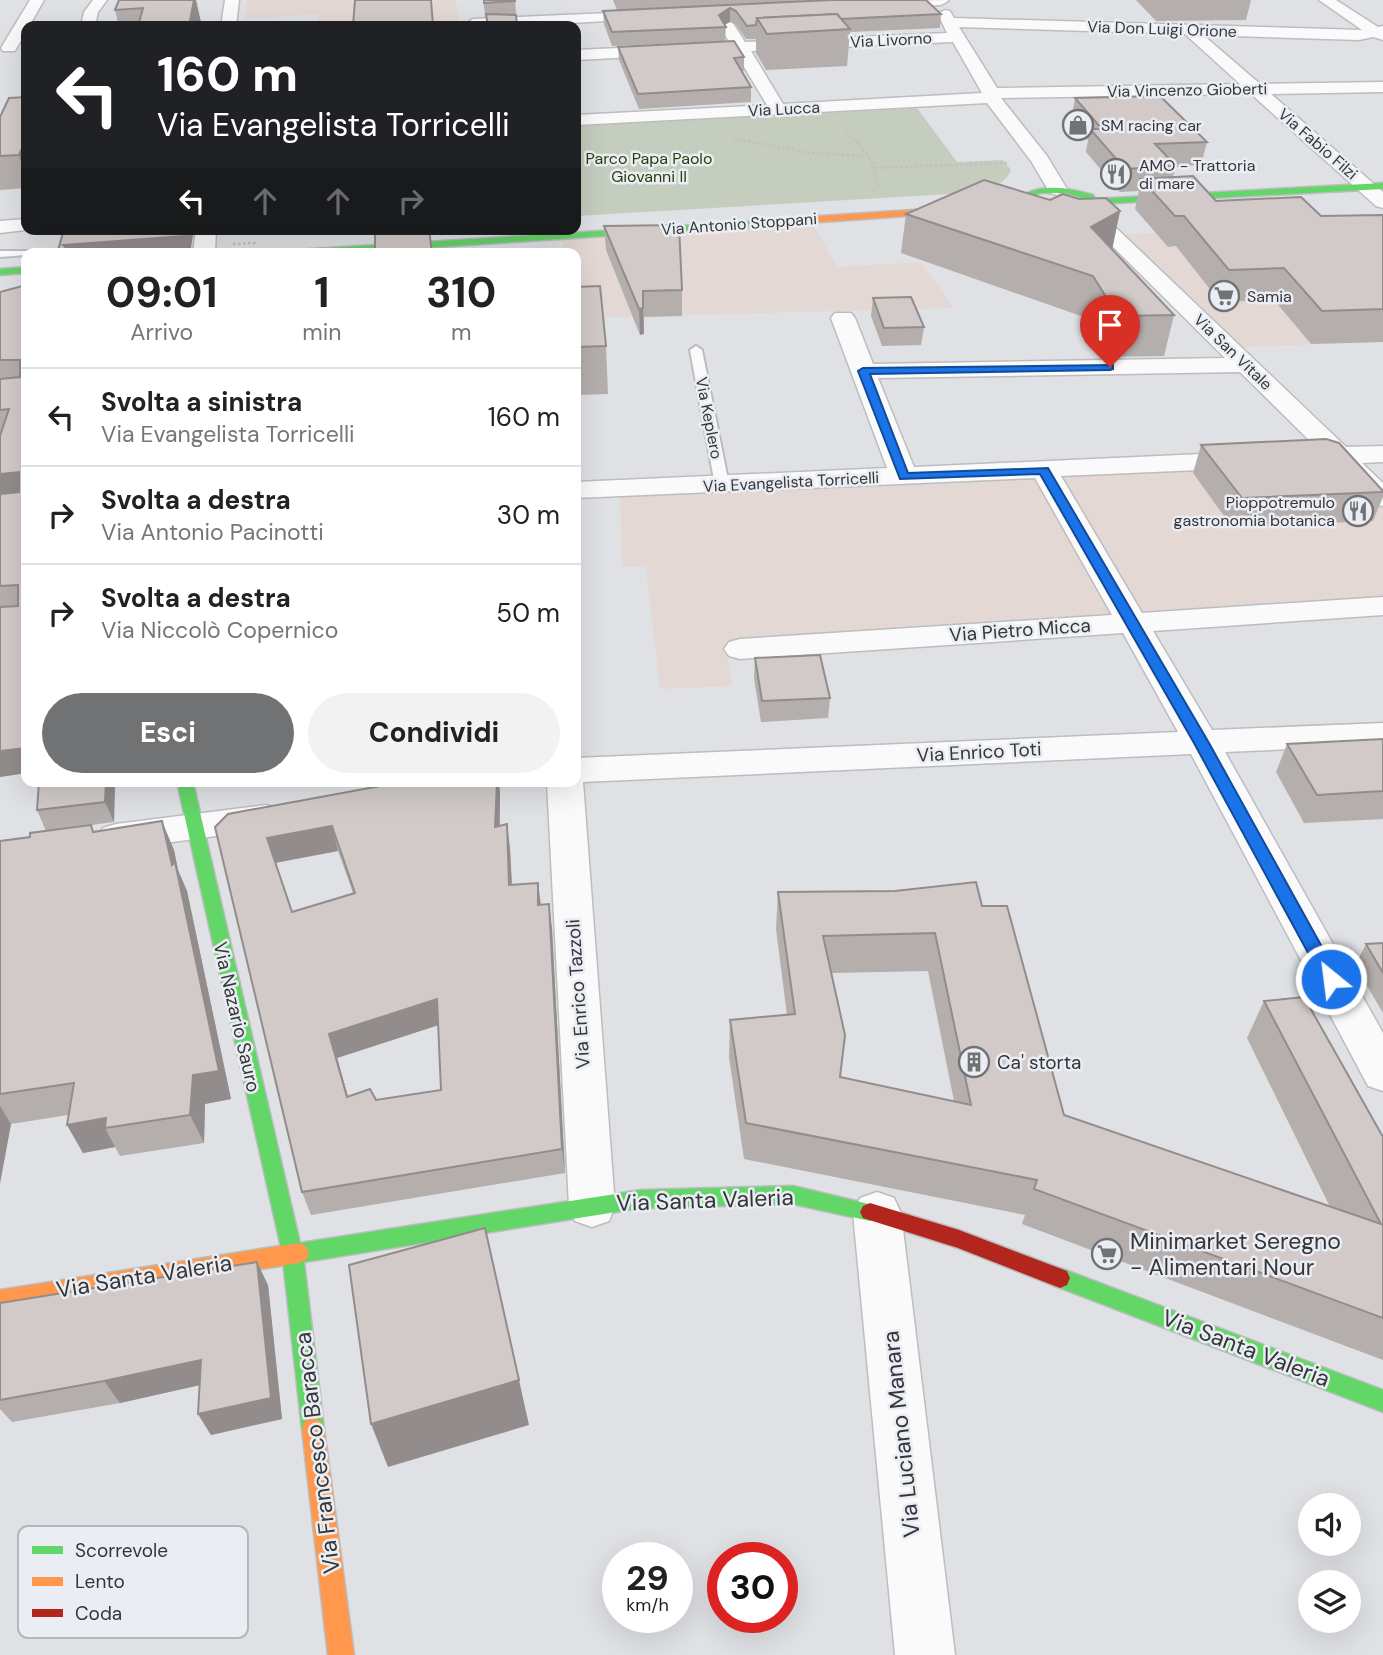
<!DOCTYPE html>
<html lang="it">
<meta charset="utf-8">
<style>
:root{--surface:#fff;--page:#f2f2f2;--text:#222;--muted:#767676;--line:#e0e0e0;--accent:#707274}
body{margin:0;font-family:"DM Sans",sans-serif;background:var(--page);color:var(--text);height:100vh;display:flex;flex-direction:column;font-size:26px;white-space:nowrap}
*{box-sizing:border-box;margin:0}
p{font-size:23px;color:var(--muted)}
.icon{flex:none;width:38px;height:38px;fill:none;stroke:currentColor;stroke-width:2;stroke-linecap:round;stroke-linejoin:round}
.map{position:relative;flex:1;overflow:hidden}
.drawer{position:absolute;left:21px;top:248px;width:560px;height:539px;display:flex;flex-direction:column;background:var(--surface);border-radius:14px;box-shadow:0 7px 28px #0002}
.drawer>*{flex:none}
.guide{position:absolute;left:21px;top:21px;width:560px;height:214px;border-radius:14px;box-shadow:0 7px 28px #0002;background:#202124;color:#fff;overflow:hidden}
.controls{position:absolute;left:1298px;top:1493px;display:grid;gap:14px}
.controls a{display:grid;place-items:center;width:63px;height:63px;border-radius:50%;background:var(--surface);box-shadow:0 7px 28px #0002;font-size:35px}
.speed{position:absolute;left:602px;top:1542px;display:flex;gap:14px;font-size:35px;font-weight:700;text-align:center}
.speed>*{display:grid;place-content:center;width:91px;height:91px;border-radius:50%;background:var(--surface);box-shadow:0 7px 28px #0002;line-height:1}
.speed small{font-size:18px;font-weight:400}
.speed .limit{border:10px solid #d22;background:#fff;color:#111}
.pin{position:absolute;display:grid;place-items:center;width:60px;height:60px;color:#fff;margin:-72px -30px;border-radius:50% 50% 50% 0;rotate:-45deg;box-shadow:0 0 7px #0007}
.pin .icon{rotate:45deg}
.me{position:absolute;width:77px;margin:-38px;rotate:331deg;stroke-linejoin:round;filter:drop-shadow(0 0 5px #0008)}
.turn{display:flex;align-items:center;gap:24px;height:147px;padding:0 21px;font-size:32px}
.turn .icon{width:91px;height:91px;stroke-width:2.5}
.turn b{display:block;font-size:49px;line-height:60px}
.lanes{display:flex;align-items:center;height:66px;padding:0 21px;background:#0003;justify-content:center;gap:35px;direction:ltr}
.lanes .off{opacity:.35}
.eta{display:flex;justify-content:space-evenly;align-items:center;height:119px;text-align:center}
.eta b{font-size:42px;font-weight:700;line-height:49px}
.action{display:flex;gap:14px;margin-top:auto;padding:14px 21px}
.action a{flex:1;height:80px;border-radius:42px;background:var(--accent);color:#fff;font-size:28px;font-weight:700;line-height:80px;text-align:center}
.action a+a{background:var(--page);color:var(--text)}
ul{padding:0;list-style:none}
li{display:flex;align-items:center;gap:21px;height:98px;padding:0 21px;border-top:2px solid var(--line)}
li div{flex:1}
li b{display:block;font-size:26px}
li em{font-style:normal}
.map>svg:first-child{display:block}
.industrial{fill:#e3d8d3}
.green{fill:#c4cdbe}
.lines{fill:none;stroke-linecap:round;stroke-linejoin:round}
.lane-casing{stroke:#bcbdbf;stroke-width:4}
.street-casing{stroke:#bcbdbf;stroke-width:3}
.fast-casing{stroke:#bcbdbf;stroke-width:3}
.slow-casing{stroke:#bcbdbf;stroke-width:3}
.jam-casing{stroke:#bcbdbf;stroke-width:3}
.path-far1{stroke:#c0c1c2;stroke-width:2;stroke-dasharray:2.5 2.5;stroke-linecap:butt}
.path{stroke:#c0c1c2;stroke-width:2.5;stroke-dasharray:2.5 2.5;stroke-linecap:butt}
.lane{fill:#fafafb;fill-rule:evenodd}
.street{fill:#fafafb;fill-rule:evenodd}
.fast{fill:#63d668;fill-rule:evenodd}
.slow{fill:#ff974d;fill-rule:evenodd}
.jam{fill:#b3261e;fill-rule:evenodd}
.wall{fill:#b4aeac;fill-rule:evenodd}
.shaded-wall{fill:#928d8c}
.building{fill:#d1cac8;stroke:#928d8c;stroke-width:2;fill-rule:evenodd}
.route{fill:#1a73e8;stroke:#114b97;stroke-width:2}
.labels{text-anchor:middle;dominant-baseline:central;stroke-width:5;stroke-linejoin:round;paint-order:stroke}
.far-street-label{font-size:16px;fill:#353638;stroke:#eaedf3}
.far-poi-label{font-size:16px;fill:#353638;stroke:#eaedf3;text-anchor:start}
.far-park-label{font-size:16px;fill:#283f05;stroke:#eaedf3}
.street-label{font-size:19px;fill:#353638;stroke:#eaedf3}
.poi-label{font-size:19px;fill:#353638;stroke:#eaedf3;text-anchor:start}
.near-street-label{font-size:23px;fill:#353638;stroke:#eaedf3}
.near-poi-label{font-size:23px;fill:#353638;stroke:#eaedf3;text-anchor:start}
.key{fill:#eaedf3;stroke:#b4b6bb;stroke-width:2}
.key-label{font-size:19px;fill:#353638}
</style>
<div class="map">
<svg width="1383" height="1655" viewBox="0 0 1383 1655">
<rect width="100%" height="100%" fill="#dfe1e4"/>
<g class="industrial">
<polygon points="247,0 456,0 459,26 318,26 319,14 246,19"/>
<polygon points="810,220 838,267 921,262 953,308 579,318 576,254 565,254 562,237"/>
<polygon points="1191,231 1383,342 1232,347 1116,235"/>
<polygon points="1337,457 1383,500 1383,605 726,648 732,686 660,689 646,567 622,567 620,492"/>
</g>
<path class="green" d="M 917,108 L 957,162 L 1003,160 L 1011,170 C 1005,187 982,190 967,193 L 576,216 L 576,126 Z"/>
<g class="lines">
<g class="lane-casing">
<g id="lane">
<polygon points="0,251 34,251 39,254 0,257"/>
<polygon points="696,346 702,350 729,485 722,489 715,485 690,350"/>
</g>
</g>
<g class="street-casing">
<g id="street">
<polygon points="30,0 44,0 15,51 3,51 1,48"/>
<polygon points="93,0 107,0 98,12 95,26 81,26 84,12"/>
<polygon points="225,0 239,0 236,26 221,26"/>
<path d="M 704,0 L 718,0 L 745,42 L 947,33 L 938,14 L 945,10 L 950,11 L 954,18 L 1362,30 L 1319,0 L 1336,0 L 1378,27 L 1383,26 L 1383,40 L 1373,37 L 1359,40 L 1203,35 L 1260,84 L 1383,82 L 1383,92 L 1271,94 L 1383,192 L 1383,208 L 1376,206 L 1251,94 L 1001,98 L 1047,156 L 1067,189 L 1057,195 L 1050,193 L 1031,161 L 987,103 L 576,125 L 576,115 L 767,105 L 735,52 L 576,60 L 576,50 L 730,43 ZM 959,27 L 1185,34 L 1240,84 L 997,88 ZM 953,42 L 982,93 L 783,104 L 751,51 Z"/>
<polygon points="875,1 948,0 948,1 941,5 880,8 875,7"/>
<polygon points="654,11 661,15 659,18 518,26 465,24 473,19"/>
<polygon points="1078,208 1112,224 1346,447 1383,446 1383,462 1362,463 1383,483 1383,506 1373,504 1333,464 1291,463 1287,457 1291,451 1317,448 1240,372 878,378 914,467 1246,452 1255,454 1259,460 1255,466 1246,468 1061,476 1142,613 1383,597 1383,615 1153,631 1212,730 1383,723 1383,745 1225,752 1383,1033 1383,1091 1368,1086 1191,754 583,782 615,1206 609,1221 592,1227 575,1221 569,1206 547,782 576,782 576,758 1178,732 1123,633 740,659 729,656 724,649 729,642 740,639 1112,615 1035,478 576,498 576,482 887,468 831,318 835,313 851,313 855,318 873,364 1225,358 1098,232 1068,214"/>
<polygon points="26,219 26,229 33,229 0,233 0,221"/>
<polygon points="196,229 216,229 215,254 193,254"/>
<polygon points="266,805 279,809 284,818 279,827 116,850 103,846 97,837 103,828 116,824"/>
<polygon points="877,1192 894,1198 901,1213 955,1655 895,1655 853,1213 860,1198"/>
</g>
</g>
<g class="fast-casing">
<g id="fast">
<path d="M 1383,183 L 1383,189 L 1097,204 L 1097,210 C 1072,221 1043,221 1022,201 L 1023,195 C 1046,183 1069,188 1093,195 L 1095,199 ZM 1039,193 L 1066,193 L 1086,199 L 1089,207 C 1068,216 1048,214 1030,200 Z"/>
<polygon points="809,218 809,222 806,223 327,254 277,254 281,251"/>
<polygon points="26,267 26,273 0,275 0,269"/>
<polygon points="177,782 193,782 300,1243 641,1190 793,1186 877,1206 880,1212 877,1218 870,1221 793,1204 641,1208 304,1262 324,1429 321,1437 313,1440 305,1437 302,1429 282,1252"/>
<polygon points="1060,1268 1383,1390 1383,1412 1053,1285 1050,1278 1053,1271"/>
</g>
</g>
<g class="slow-casing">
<g id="slow">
<polygon points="960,207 964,210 963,212 806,223 802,220 806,217"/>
<polygon points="299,1243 306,1246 309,1253 306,1260 299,1263 0,1310 0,1290"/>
<polygon points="313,1418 321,1421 324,1429 354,1655 328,1655 302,1429 305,1421"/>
</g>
</g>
<g class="jam-casing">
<polygon id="jam" points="870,1203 959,1230 1067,1271 1070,1278 1067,1285 1060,1288 958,1248 863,1218 860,1212 863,1206"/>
</g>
<g class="path-far1">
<polyline points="846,132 858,143"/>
<polyline points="733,138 757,143"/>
</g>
<g class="path">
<polyline points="748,141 810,153 867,156"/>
<polyline points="857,141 872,163 878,186 874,190"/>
<polyline points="875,168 1007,163"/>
<polyline points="233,244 256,243"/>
</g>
<use href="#lane" class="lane"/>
<use href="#street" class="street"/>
<use href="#fast" class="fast"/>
<use href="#slow" class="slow"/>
<use href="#jam" class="jam"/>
</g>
<g class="wall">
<polygon points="119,0 201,22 201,26 119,26 115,10"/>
<polygon points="483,0 515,0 516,14 506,15 517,26 487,26"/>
<polygon points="613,0 926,0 941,14 940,28 850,32 847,66 766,70 756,53 756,39 746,39 736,25 730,22 724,25 726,27 725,41 612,46 604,24 603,11 726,5 617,10"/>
<polygon points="1136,0 1251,0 1246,20 1156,21"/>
<polygon points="618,47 744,57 744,71 742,71 751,87 751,102 639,109 619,60"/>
<polygon points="26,97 26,188 0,190 0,117"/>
<polygon points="1075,98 1207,142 1201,165 1176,166 1173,177 1216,201 1321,216 1383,215 1383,342 1311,344 1274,300 1220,302 1176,246 1168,247 1135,209 1139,191 1120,192 1086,152 1088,140 1071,120"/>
<polygon points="1050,200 1120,211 1112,249 1174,315 1164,356 1108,357 1084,317 901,253 906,214"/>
<polygon points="604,226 682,290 682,316 644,317 644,334 640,335 606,250"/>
<polygon points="26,285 26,773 0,777 0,436 1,433 0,433 0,292"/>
<polygon points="576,287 606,346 608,394 576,395"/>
<polygon points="873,298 924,327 921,345 882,346 871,316"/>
<polygon points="1201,445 1383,491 1383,497 1373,521 1232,527 1193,473"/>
<polygon points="755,658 830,698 828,718 761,722 754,678"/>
<polygon points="1383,739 1383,819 1304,823 1276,772 1287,744"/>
<polygon points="115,782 114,822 54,830 94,832 174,850 178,870 187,891 231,1099 205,1104 204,1143 120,1156 115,1147 83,1153 67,1125 68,1115 11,1124 0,1183 0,841 30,837 46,831 37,810"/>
<path d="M 402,782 L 499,782 L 500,794 L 500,826 L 507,824 L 510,849 L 512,885 L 538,883 L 541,905 L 549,904 L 552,929 L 565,1173 L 311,1215 L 302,1192 L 215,827 ZM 338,851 L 353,893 L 292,912 L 275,863 ZM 438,1025 L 441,1090 L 376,1100 L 348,1097 L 337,1058 Z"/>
<path d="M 778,892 L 982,906 L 1064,1115 L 1330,1207 L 1247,1038 L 1264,1001 L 1383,1137 L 1383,1360 L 1022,1224 L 1025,1215 L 744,1159 L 729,1057 L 730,1020 L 787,1015 L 776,929 ZM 928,971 L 954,1101 L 840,1077 L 831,973 Z"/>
<polygon points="1383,943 1383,1013 1355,965 1366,944"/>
<polygon points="268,1285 282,1419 211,1435 198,1414 199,1385 120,1403 12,1422 0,1409 0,1303"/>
</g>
<g class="shaded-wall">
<polygon points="194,0 196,0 201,22 201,26 189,26"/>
<polygon points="730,8 730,22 720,27 719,15"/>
<polygon points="21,150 26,165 26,177 19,155"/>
<polygon points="1120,211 1112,250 1091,227"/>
<polygon points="186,229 194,229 190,254 66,254 63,245"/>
<polygon points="643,308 644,334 640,335 639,309"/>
<polygon points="19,472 26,491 0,498 0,474"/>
<polygon points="26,748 26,773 0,777 0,751"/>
<polygon points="106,782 115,782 114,822 105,802"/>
<polygon points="497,782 499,782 500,794 499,852 495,827"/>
<polygon points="162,821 174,850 178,870 187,891 231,1099 205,1104 204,1143 190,1115 172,865"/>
<polygon points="507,824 510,849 513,910 509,885"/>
<polygon points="332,826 338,851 274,863 267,838"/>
<polygon points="538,883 541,908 538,905"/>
<polygon points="549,904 552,929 565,1173 562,1149"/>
<polygon points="437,999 442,1024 337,1058 355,1121 329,1034"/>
<polygon points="0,1106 11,1124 0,1183"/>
<polygon points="106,1118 105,1128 115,1147 83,1153 67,1125"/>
<polygon points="257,1262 268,1285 282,1419 211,1435 198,1414"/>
<polygon points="201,1360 214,1382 120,1403 104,1381"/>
<polygon points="519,1380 529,1425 388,1467 371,1424"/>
</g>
<g class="building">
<polygon points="119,0 194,0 189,26 138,26 143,8 115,10"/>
<polygon points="355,0 431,0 433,26 353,26"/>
<polygon points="484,0 515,0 515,1 484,3"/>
<polygon points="832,0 926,0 941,14 840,19 837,14 757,18 756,25 747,26 736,11 730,8 719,15 726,27 612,32 603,11"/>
<polygon points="486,14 516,15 517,26 488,26"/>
<polygon points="837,14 850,29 767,34 757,18"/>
<polygon points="734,41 744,57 734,58 751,87 638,94 618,47"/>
<polygon points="1160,96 1207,142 1155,144 1176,166 1125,169 1090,129 1102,129 1075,98"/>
<polygon points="26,97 26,149 21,150 19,155 0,156 0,117 9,98"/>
<polygon points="1193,176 1216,201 1301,197 1321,216 1383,215 1383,309 1322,311 1284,268 1229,270 1184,216 1175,216 1141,179"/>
<polygon points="984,180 1050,200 1063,194 1079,199 1106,198 1120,211 1091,227 1174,315 1118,316 1093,276 906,214"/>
<polygon points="679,225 682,290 643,291 643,308 639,309 604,226"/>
<polygon points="64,229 186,229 184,236 63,245 74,254 57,254"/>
<polygon points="429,229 432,254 375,254 375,232"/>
<polygon points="26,285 26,748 0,751 0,607 18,606 18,585 0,586 0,494 19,492 19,472 0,474 0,436 9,409 0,410 0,379 20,377 20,360 0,360 0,292"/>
<polygon points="600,286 606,346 576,347 576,287"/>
<polygon points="911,297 924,327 884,328 873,298"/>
<polygon points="1326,439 1339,443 1383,491 1383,492 1242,498 1201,445"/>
<polygon points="820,655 830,698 762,701 755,658"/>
<polygon points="1383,739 1383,791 1317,795 1287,744"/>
<polygon points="39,782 106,782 105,802 37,810"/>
<path d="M 402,782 L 497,782 L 495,827 L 507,824 L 509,885 L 538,883 L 538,905 L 549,904 L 562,1149 L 302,1192 L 215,827 L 228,814 ZM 332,826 L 355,893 L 292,912 L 267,838 ZM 437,999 L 441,1090 L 376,1100 L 370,1089 L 347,1097 L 329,1034 Z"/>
<polygon points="162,821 172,865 175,862 219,1071 193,1075 190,1115 105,1128 106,1118 67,1125 74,1083 0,1094 0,841 30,837 30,833 91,825 93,832"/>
<path d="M 976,882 L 982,906 L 1007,906 L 1064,1115 L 1381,1224 L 1264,1001 L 1304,997 L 1383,1137 L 1383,1318 L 1034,1189 L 1037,1180 L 746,1123 L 730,1020 L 795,1014 L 778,892 L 895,891 ZM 935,933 L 971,1105 L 840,1077 L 845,1035 L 823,936 Z"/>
<polygon points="1383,943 1383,973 1366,944"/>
<polygon points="485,1228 519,1380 371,1424 349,1265"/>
<polygon points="257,1262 271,1398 198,1414 201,1360 104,1381 0,1400 0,1303"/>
</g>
<polygon class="route" points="1113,365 1113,369 1110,370 870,374 908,473 1048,468 1209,743 1337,974 1340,979 1337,984 1325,984 1194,743 1040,474 900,479 858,371 863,368"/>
<defs>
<g id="shop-ring" transform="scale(1.575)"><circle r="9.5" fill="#eaedf3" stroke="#707274" stroke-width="1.5"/><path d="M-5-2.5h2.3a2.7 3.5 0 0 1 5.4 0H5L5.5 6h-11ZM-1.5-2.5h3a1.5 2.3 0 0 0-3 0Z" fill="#707274"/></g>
<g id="restaurant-ring" transform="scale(1.575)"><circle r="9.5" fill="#eaedf3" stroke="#707274" stroke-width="1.5"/><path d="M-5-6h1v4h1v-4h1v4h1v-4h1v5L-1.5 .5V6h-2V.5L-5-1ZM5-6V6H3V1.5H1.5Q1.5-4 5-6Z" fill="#707274"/></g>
<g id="supermarket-ring" transform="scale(1.575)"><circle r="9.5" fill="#eaedf3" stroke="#707274" stroke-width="1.5"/><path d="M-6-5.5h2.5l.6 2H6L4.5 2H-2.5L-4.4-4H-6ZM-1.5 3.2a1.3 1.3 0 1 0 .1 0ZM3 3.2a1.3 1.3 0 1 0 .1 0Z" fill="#707274"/></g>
<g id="building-ring" transform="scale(1.575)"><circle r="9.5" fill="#eaedf3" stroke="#707274" stroke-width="1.5"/><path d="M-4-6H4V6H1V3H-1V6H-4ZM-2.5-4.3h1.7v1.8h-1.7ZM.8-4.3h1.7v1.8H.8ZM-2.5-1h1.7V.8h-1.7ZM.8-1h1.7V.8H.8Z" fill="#707274"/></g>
</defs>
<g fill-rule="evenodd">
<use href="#shop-ring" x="1078" y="125"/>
<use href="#restaurant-ring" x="1116" y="174"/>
<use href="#supermarket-ring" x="1224" y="296"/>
<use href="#restaurant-ring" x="1358" y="511"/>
<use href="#building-ring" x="974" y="1062"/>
<use href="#supermarket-ring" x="1107" y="1254"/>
</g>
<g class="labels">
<g class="far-street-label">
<text transform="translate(1162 29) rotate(2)">Via Don Luigi Orione</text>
<text transform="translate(891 40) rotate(-3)">Via Livorno</text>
<text transform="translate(1187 90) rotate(-1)">Via Vincenzo Gioberti</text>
<text transform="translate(784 109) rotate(-3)">Via Lucca</text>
<text transform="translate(1318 144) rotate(41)">Via Fabio Filzi</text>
<text transform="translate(739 224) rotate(-4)">Via Antonio Stoppani</text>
<text transform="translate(1233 352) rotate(44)">Via San Vitale</text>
<text transform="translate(709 418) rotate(79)">Via Keplero</text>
<text transform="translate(791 482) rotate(-3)">Via Evangelista Torricelli</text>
</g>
<g class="far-poi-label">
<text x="1101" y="125">SM racing car</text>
<text x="1139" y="165">AMO - Trattoria<tspan x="1139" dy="18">di mare</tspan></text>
<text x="1247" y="296">Samia</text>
<text x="1335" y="502" text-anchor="end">Pioppotremulo<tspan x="1335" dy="18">gastronomia botanica</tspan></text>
</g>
<g class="far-park-label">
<text x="649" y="158">Parco Papa Paolo<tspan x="649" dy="18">Giovanni II</tspan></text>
</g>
<g class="street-label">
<text transform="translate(1020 630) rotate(-4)">Via Pietro Micca</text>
<text transform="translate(979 752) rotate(-3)">Via Enrico Toti</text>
<text transform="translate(578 994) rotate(-94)">Via Enrico Tazzoli</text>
<text transform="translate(237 1017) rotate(77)">Via Nazario Sauro</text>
</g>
<g class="poi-label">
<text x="997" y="1062">Ca' storta</text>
</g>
<g class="near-street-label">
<text transform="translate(705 1200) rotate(-2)">Via Santa Valeria</text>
<text transform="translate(144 1276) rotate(-9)">Via Santa Valeria</text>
<text transform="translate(1246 1348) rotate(21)">Via Santa Valeria</text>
<text transform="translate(901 1434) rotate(-96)">Via Luciano Manara</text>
<text transform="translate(317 1453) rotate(-97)">Via Francesco Baracca</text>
</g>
<g class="near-poi-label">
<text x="1130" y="1241">Minimarket Seregno<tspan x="1130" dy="26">- Alimentari Nour</tspan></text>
</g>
</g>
<rect x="18" y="1526" width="230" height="112" rx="10" class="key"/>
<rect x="32" y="1546" width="31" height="8" fill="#63d668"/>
<rect x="32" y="1577" width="31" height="9" fill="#ff974d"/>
<rect x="32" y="1609" width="31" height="8" fill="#b3261e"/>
<g class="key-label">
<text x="75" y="1557">Scorrevole</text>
<text x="75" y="1588">Lento</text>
<text x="75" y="1620">Coda</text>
</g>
</svg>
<div class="controls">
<a><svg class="icon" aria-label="sound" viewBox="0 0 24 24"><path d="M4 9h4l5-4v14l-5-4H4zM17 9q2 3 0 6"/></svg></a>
<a><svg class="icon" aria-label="layers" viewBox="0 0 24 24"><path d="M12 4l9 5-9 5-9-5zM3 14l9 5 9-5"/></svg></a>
</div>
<div class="speed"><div>29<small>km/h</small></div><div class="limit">30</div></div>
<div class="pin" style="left:1110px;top:367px;background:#d93025"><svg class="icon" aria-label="arrive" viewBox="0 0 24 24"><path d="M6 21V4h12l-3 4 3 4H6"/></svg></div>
<svg class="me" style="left:1331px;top:979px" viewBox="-20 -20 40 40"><circle r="17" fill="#1a73e8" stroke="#fff" stroke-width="3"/><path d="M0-11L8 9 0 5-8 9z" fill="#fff"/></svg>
<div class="guide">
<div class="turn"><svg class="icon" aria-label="left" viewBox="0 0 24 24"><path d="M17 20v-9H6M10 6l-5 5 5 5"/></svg><div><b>160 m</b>Via Evangelista Torricelli</div></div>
<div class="lanes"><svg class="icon" aria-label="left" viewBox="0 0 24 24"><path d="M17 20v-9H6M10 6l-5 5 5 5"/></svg><svg class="icon off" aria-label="ahead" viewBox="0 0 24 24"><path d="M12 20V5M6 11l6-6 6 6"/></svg><svg class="icon off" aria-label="ahead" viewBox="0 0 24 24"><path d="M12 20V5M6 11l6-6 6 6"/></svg><svg class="icon off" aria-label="right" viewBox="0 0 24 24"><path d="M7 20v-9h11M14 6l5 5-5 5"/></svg></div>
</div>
<section class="drawer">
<div class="eta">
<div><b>09:01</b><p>Arrivo</p></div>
<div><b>1</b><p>min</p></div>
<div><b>310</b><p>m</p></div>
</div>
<ul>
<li><svg class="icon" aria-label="left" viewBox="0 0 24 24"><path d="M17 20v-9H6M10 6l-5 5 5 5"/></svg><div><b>Svolta a sinistra</b><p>Via Evangelista Torricelli</p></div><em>160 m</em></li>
<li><svg class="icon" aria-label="right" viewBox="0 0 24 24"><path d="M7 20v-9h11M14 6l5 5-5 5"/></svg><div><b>Svolta a destra</b><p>Via Antonio Pacinotti</p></div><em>30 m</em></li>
<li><svg class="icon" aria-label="right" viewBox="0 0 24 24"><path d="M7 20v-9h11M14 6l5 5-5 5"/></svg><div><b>Svolta a destra</b><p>Via Niccolò Copernico</p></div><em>50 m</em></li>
</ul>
<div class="action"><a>Esci</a><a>Condividi</a></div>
</section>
</div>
